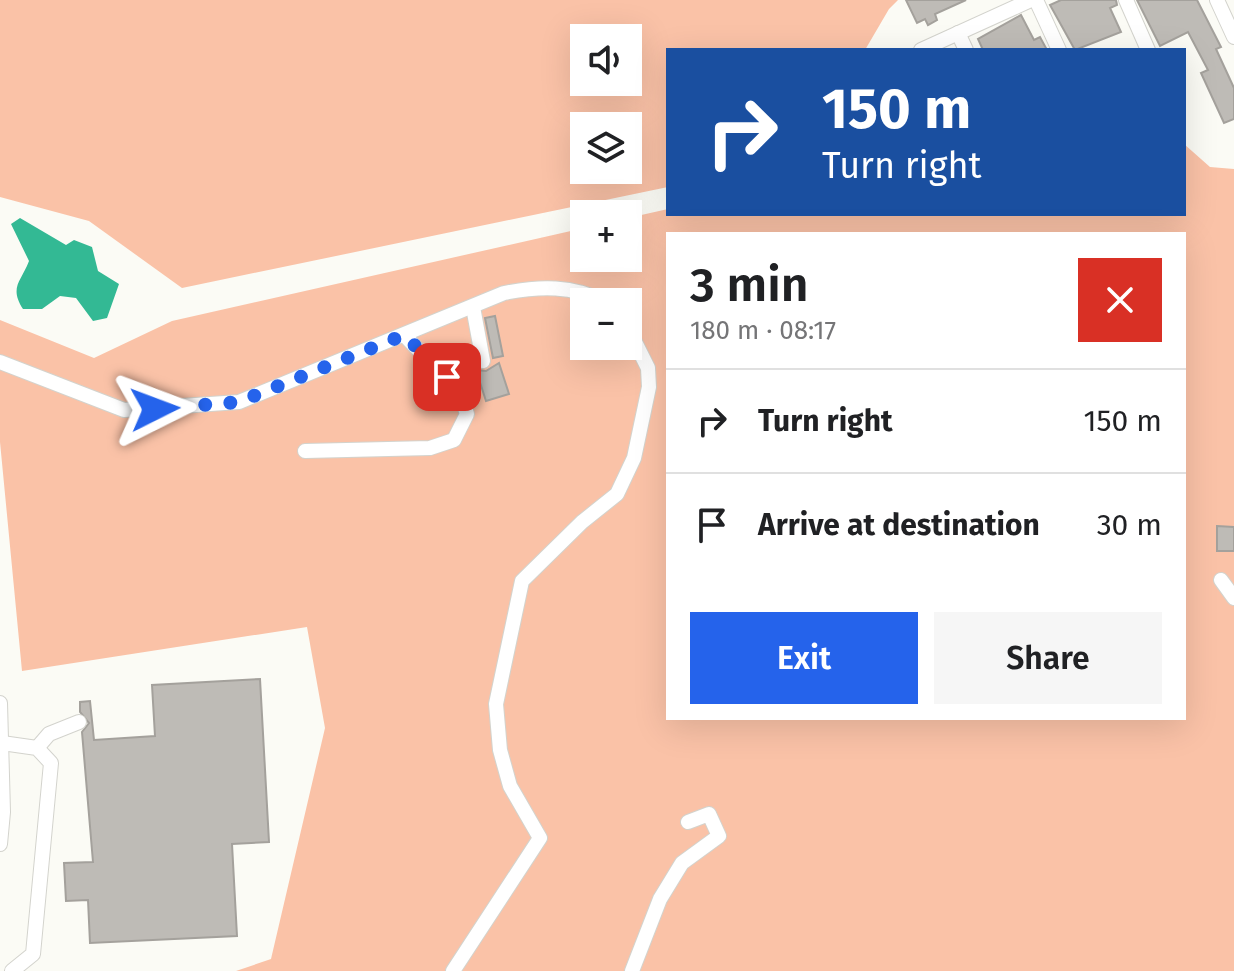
<!DOCTYPE html>
<meta charset="utf-8">
<style>
:root{--surface:#fff;--page:#f6f6f6;--text:#202124;--muted:#757577;--line:#e0e0e0;--accent:#2563eb}
body{margin:0;font-family:"Fira Sans",sans-serif;background:var(--page);color:var(--text);height:100vh;display:flex;flex-direction:column;font-size:30px;white-space:nowrap}
*{box-sizing:border-box;margin:0}
p{font-size:26px;color:var(--muted)}
.icon{flex:none;width:44px;height:44px;fill:none;stroke:currentColor;stroke-width:2;stroke-linecap:round;stroke-linejoin:round}
.map{position:relative;flex:1;overflow:hidden}
.drawer{position:absolute;left:666px;top:232px;width:520px;height:488px;display:flex;flex-direction:column;background:var(--surface);border-radius:0px;box-shadow:0 8px 32px #0002}
.drawer>*{flex:none}
.top-card{position:absolute;left:666px;top:48px;width:520px;height:168px;border-radius:0px;box-shadow:0 8px 32px #0002;background:#1a4fa0;color:#fff;overflow:hidden}
.fabs{position:absolute;left:570px;top:24px;display:grid;gap:16px}
.fabs a{display:grid;place-items:center;width:72px;height:72px;border-radius:0px;background:var(--surface);box-shadow:0 8px 32px #0002;font-size:40px}
.pin{position:absolute;display:grid;place-items:center;width:68px;height:68px;color:#fff;margin:-34px;border-radius:16px;box-shadow:0 4px 12px #0006}
.me{position:absolute;width:88px;margin:-44px;rotate:87deg;stroke-linejoin:round;filter:drop-shadow(0 0 6px #0008)}
.turn{display:flex;align-items:center;gap:28px;height:168px;padding:0 24px;font-size:36px}
.turn .icon{width:104px;height:104px;stroke-width:2.5}
.turn b{display:block;font-size:56px;line-height:68px}
.round{display:grid;place-items:center;flex:none;width:84px;height:84px;border-radius:0px;background:var(--page)}
.overview{display:flex;align-items:center;justify-content:space-between;height:136px;padding:0 24px}
h1{font-size:48px;font-weight:600;line-height:60px}
.primary-button{display:flex;gap:16px;margin-top:auto;padding:16px 24px}
.primary-button a{flex:1;height:92px;border-radius:0px;background:var(--accent);color:#fff;font-size:32px;font-weight:600;line-height:92px;text-align:center}
.primary-button a+a{background:var(--page);color:var(--text)}
ul{padding:0;list-style:none}
li{display:flex;align-items:center;gap:24px;height:104px;padding:0 24px;border-top:2px solid var(--line)}
li div{flex:1}
li b{display:block;font-size:30px}
li em{font-style:normal}
.map>svg:first-child{display:block}
.green{fill:#fac2a7;fill-rule:evenodd}
.water{fill:#33b994}
.building{fill:#bebbb6;stroke:#a4a19c;stroke-width:2}
.lines{fill:none;stroke-linecap:round;stroke-linejoin:round}
.minor-casing{stroke:#d3d3cd;stroke-width:16}
.minor{stroke:#fff;stroke-width:14}
.route{stroke:#2563eb;stroke-width:14;stroke-dasharray:0 25.2}
</style>
<div class="map">
<svg width="1234" height="971" viewBox="0 0 1234 971">
<rect width="100%" height="100%" fill="#fbfbf5"/>
<g class="green">
<path d="M 0,0 L 898,0 L 889,9 L 865,50 L 668,50 L 668,187 L 182,288 L 89,221 L 0,197 ZM 584,38 L 628,38 L 628,82 L 584,82 ZM 584,126 L 628,126 L 628,170 L 584,170 Z"/>
<path d="M 1184,144 L 1210,167 L 1234,169 L 1234,971 L 236,971 L 271,959 L 325,728 L 307,627 L 22,671 L 0,442 L 0,320 L 94,358 L 172,321 L 584,228 L 584,258 L 628,258 L 628,218 L 668,209 L 668,214 L 1184,214 ZM 668,234 L 1184,234 L 1184,718 L 668,718 ZM 584,302 L 628,302 L 628,346 L 584,346 Z"/>
</g>
<path class="water" d="M 20,218 L 66,245 L 74,240 L 92,247 L 98,271 L 119,284 L 107,318 L 93,321 L 76,298 L 60,296 L 42,309 L 23,309 C 9,287 21,282 29,261 L 11,224 Z"/>
<g class="building">
<polygon points="906,0 966,0 935,14 937,20 928,25 925,19 917,23"/>
<polygon points="1061,0 1116,0 1117,5 1110,8 1121,32 1075,50 1050,5"/>
<polygon points="1137,0 1197,0 1221,47 1216,49 1234,88 1234,119 1224,123 1201,73 1208,70 1188,32 1160,46"/>
<polygon points="1021,15 1034,40 1040,37 1047,50 983,50 978,39"/>
<polygon points="495,316 503,356 493,358 485,318"/>
<polygon points="499,363 509,394 486,401 476,370 486,371"/>
<polygon points="1217,526 1234,527 1234,551 1217,551"/>
<polygon points="260,679 269,842 232,844 237,936 90,943 88,900 66,901 64,863 93,862 82,732 89,723 80,712 80,702 90,701 94,740 155,736 152,685"/>
</g>
<g class="lines">
<g class="minor-casing">
<g id="minor">
<polyline points="1036,0 1059,50"/>
<polyline points="1126,0 1148,50"/>
<polyline points="1217,0 1234,37"/>
<polyline points="958,33 966,50"/>
<polyline points="921,50 1031,0"/>
<polyline points="473,307 483,361"/>
<path d="M 0,362 L 124,410 L 239,402 L 504,293 C 540,286 572,285 605,302"/>
<polyline points="305,451 430,448 454,440 467,414 460,393 404,335"/>
<polyline points="1221,580 1234,598"/>
<polyline points="0,703 3,812 0,844"/>
<polyline points="2,743 37,748 51,763 33,954 12,971"/>
<polyline points="37,748 49,734 79,722"/>
<polyline points="453,971 540,838 510,786 500,750 496,704 522,581 582,522 617,494 634,458 649,387 648,368 628,328"/>
<polyline points="632,971 660,899 682,863 719,836 709,814 688,822"/>
</g>
</g>
<use href="#minor" class="minor"/>
</g>
<g class="lines">
<polyline class="route" points="155,409 239,402 404,335 447,377"/>
</g>
</svg>
<div class="fabs">
<a><svg class="icon" aria-label="sound" viewBox="0 0 24 24"><path d="M4 9h4l5-4v14l-5-4H4zM17 9q2 3 0 6"/></svg></a>
<a><svg class="icon" aria-label="layers" viewBox="0 0 24 24"><path d="M12 4l9 5-9 5-9-5zM3 14l9 5 9-5"/></svg></a>
<a>+</a>
<a>−</a>
</div>
<div class="pin" style="left:447px;top:377px;background:#d93025"><svg class="icon" aria-label="arrive" viewBox="0 0 24 24"><path d="M6 21V4h12l-3 4 3 4H6"/></svg></div>
<svg class="me" style="left:155px;top:409px" viewBox="-20 -20 40 40"><path d="M0-17L14 15 0 8-14 15z" fill="#2563eb" stroke="#fff" stroke-width="4"/></svg>
<div class="top-card">
<div class="turn"><svg class="icon" aria-label="right" viewBox="0 0 24 24"><path d="M7 20v-9h11M14 6l5 5-5 5"/></svg><div><b>150 m</b>Turn right</div></div>
</div>
<section class="drawer">
<div class="overview"><div><h1>3 min</h1><p>180 m · 08:17</p></div><a class="round" style="background:#d93025;color:#fff"><svg class="icon" aria-label="close" viewBox="0 0 24 24"><path d="M6 6l12 12M18 6L6 18"/></svg></a></div>
<ul>
<li><svg class="icon" aria-label="right" viewBox="0 0 24 24"><path d="M7 20v-9h11M14 6l5 5-5 5"/></svg><div><b>Turn right</b></div><em>150 m</em></li>
<li><svg class="icon" aria-label="arrive" viewBox="0 0 24 24"><path d="M6 21V4h12l-3 4 3 4H6"/></svg><div><b>Arrive at destination</b></div><em>30 m</em></li>
</ul>
<div class="primary-button"><a>Exit</a><a>Share</a></div>
</section>
</div>
